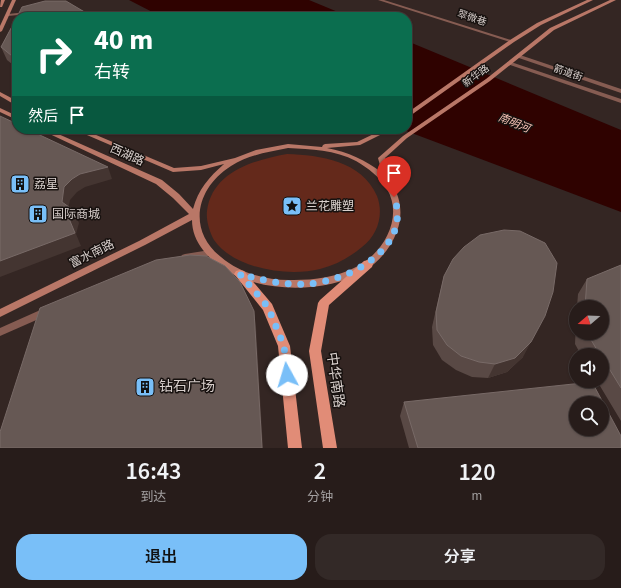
<!DOCTYPE html>
<html lang="zh">
<meta charset="utf-8">
<style>
:root{--surface:#271c1a;--page:#332927;--text:#f1f3f6;--muted:#a4a1a2;--line:#433a39;--accent:#79bff8}
body{margin:0;font-family:"Source Sans 3","Noto Sans SC",sans-serif;background:var(--page);color:var(--text);height:100vh;display:flex;flex-direction:column;font-size:15px;white-space:nowrap}
*{box-sizing:border-box;margin:0}
p{font-size:13px;color:var(--muted)}
.icon{flex:none;width:22px;height:22px;fill:none;stroke:currentColor;stroke-width:2;stroke-linecap:round;stroke-linejoin:round}
.map{position:relative;height:448px;overflow:hidden}
.details{display:flex;flex-direction:column;background:var(--surface);flex:1}
.details>*{flex:none}
.top-card{position:absolute;left:12px;top:12px;width:400px;height:122px;border-radius:16px;box-shadow:0 1px 3px #0004,0 0 0 1px var(--line);background:#0b6e4f;color:#fff;overflow:hidden}
.needle{width:26px;rotate:251deg}
.controls{position:absolute;left:569px;top:300px;display:grid;gap:8px}
.controls a{display:grid;place-items:center;width:40px;height:40px;border-radius:50%;background:var(--surface);box-shadow:0 1px 3px #0004,0 0 0 1px var(--line);font-size:20px}
.pin{position:absolute;display:grid;place-items:center;width:34px;height:34px;color:#fff;margin:-41px -17px;border-radius:50% 50% 50% 0;rotate:-45deg;box-shadow:0 0 4px #0007}
.pin .icon{rotate:45deg}
.me{position:absolute;width:44px;margin:-22px;rotate:354deg;stroke-linejoin:round;filter:drop-shadow(0 0 3px #0008)}
.turn{display:flex;align-items:center;gap:14px;height:84px;padding:0 16px;font-size:18px}
.turn .icon{width:52px;height:52px;stroke-width:2.5}
.turn b{display:block;font-size:28px;line-height:34px}
.then{display:flex;align-items:center;height:38px;padding:0 16px;background:#0003;gap:8px;font-size:15px}
.eta{display:flex;justify-content:space-evenly;align-items:center;height:68px;text-align:center}
.eta b{font-size:24px;font-weight:600;line-height:28px}
.button{display:flex;gap:8px;margin-top:auto;padding:8px 16px}
.button a{flex:1;height:46px;border-radius:16px;background:var(--accent);color:#111;font-size:16px;font-weight:600;line-height:46px;text-align:center}
.button a+a{background:var(--page);color:var(--text)}
.map>svg:first-child{display:block}
.green{fill:#64291b}
.water{fill:#2f0200}
.lines{fill:none;stroke-linecap:round;stroke-linejoin:round}
.service{fill:#865c52;fill-rule:evenodd}
.tertiary{fill:#865c52;fill-rule:evenodd}
.secondary{fill:#b97767;fill-rule:evenodd}
.primary{fill:#e18c77;fill-rule:evenodd}
.wall{fill:#594945}
.shaded-wall{fill:#443531}
.building{fill:#665854;stroke:#786a67;fill-rule:evenodd}
.route{stroke:#79bff8;stroke-width:7;stroke-dasharray:0 12.6}
.labels{text-anchor:middle;dominant-baseline:central;stroke-width:3;stroke-linejoin:round;paint-order:stroke}
.far-street-label{font-size:10px;fill:#d9d0cd;stroke:#17110f}
.far-water-label{font-size:11px;font-style:italic;fill:#f9c5b8;stroke:#17110f}
.street-label{font-size:12px;fill:#d9d0cd;stroke:#17110f}
.poi-label{font-size:12px;fill:#d9d0cd;stroke:#17110f;text-anchor:start}
.near-street-label{font-size:14px;fill:#d9d0cd;stroke:#17110f}
.near-poi-label{font-size:14px;fill:#d9d0cd;stroke:#17110f;text-anchor:start}
</style>
<div class="map">
<svg width="621" height="448" viewBox="0 0 621 448">
<rect width="100%" height="100%" fill="#342623"/>
<path class="green" d="M 287,154 C 320,155 362,161 377,196 C 384,214 378,235 362,247 C 350,257 336,265 320,269 C 288,277 234,269 214,240 C 209,231 206,220 207,211 C 212,172 254,160 287,154 Z"/>
<g class="water">
<polygon points="129,0 309,0 350,17 162,17"/>
<polygon points="407,41 621,130 621,212 401,129 407,129"/>
</g>
<g class="lines">
<g class="service">
<polygon points="378,0 384,0 514,41 510,42"/>
<polygon points="27,12 29,13 28,14 8,16 6,15 8,14"/>
</g>
<g class="tertiary">
<polygon points="516,55 520,55 621,89 621,93 516,57"/>
<polygon points="507,62 511,62 621,99 621,103 507,64"/>
<polygon points="210,250 213,251 214,253 213,255 185,260 182,259 181,257 182,255 185,254"/>
<polygon points="47,307 50,308 52,311 50,314 0,336 0,328"/>
</g>
<g class="secondary">
<polygon points="1,0 5,0 2,7 0,7"/>
<polygon points="12,0 16,0 2,31 0,32 0,26"/>
<polygon points="587,0 593,0 541,25 514,42 407,118 407,113 510,40 537,23"/>
<path d="M 610,0 L 616,0 L 554,30 L 490,81 L 407,138 L 385,158 L 393,183 L 392,185 C 401,197 403,216 397,231 C 391,248 379,262 363,272 C 318,297 236,294 203,250 C 196,241 192,231 192,220 L 145,245 L 0,317 L 0,309 L 139,241 L 189,214 L 173,198 L 156,184 L 39,129 L 47,129 L 162,180 L 179,194 L 193,209 C 198,190 209,177 224,164 L 201,170 L 173,172 L 73,129 L 82,129 L 174,168 L 201,166 L 235,158 L 256,150 L 288,144 L 322,147 L 323,145 L 325,144 L 357,142 L 384,129 L 392,129 L 360,145 L 327,148 C 348,152 366,160 382,173 L 378,158 L 403,136 L 486,79 L 550,28 ZM 288,148 C 311,149 335,150 356,161 C 368,168 380,177 387,189 C 404,218 383,254 356,267 C 337,277 315,280 294,280 C 268,281 241,274 221,257 C 187,230 196,188 231,166 C 248,155 268,152 288,148 Z"/>
<polygon points="0,92 17,101 17,106 0,96"/>
<polygon points="0,108 17,116 17,120 0,112"/>
</g>
<g class="primary">
<polygon points="368,260 372,261 373,264 372,267 329,305 321,351 337,448 323,448 309,351 318,303 320,300 364,261"/>
<polygon points="240,270 244,271 272,304 290,346 302,448 288,448 278,346 263,310 234,274 236,271"/>
</g>
</g>
<g class="wall">
<polygon points="17,17 17,68 7,60 1,47"/>
<polygon points="621,265 621,421 597,381 602,381 602,355 581,355 575,344 576,323 576,333 602,333 602,307 577,307 578,294 587,279"/>
<polygon points="444,276 523,357 507,372 488,378 472,377 456,370 442,360 433,345 432,327 440,292"/>
<polygon points="404,402 621,448 409,448 400,416"/>
</g>
<g class="shaded-wall">
<polygon points="108,167 112,179 85,187 77,192 70,200 67,215 62,202 64,187 72,179 80,174"/>
<polygon points="73,210 79,223 76,234 81,246 0,277 0,261 70,221"/>
<polygon points="254,311 256,326 263,448 262,448"/>
<polygon points="531,342 523,357 507,372 488,378 495,364"/>
</g>
<g class="building">
<polygon points="45,1 66,1 93,17 17,17 22,7"/>
<polygon points="17,17 17,60 1,47"/>
<polygon points="0,116 17,124 17,129 27,129 108,167 80,174 72,179 64,187 62,202 73,210 70,221 75,233 0,261"/>
<polygon points="504,230 520,231 545,243 557,263 553,292 545,316 531,342 515,358 495,364 479,362 461,356 447,345 437,330 436,312 444,276 453,259 464,247 480,235"/>
<polygon points="190,255 206,256 225,266 240,282 254,311 262,448 0,448 0,432 40,308 156,260"/>
<polygon points="621,265 621,388 602,357 602,355 600,355 587,333 602,333 602,307 585,307 587,279"/>
<path d="M 592,382 L 621,436 L 621,448 L 418,448 L 404,402 ZM 576,403 L 602,403 L 602,429 L 576,429 Z"/>
</g>
<g class="lines">
<path class="route" d="M 287,375 L 284,346 L 268,307 L 240,274 C 262,280 283,285 306,284 C 348,282 413,248 394,197"/>
</g>
<defs>
<g id="building-square" transform="scale(1)"><rect x="-9" y="-9" width="18" height="18" rx="4" fill="#79bff8" stroke="#17110f"/><path d="M-4-6H4V6H1V3H-1V6H-4ZM-2.5-4.3h1.7v1.8h-1.7ZM.8-4.3h1.7v1.8H.8ZM-2.5-1h1.7V.8h-1.7ZM.8-1h1.7V.8H.8Z" fill="#111"/></g>
<g id="sight-square" transform="scale(1)"><rect x="-9" y="-9" width="18" height="18" rx="4" fill="#79bff8" stroke="#17110f"/><path d="M0-6L1.8-2.2L6-1.7L2.9 1.2L3.7 5.4L0 3.3L-3.7 5.4L-2.9 1.2L-6-1.7L-1.8-2.2Z" fill="#111"/></g>
</defs>
<g fill-rule="evenodd">
<use href="#building-square" x="20" y="184"/>
<use href="#sight-square" x="292" y="206"/>
<use href="#building-square" x="38" y="214"/>
<use href="#building-square" x="145" y="387"/>
</g>
<g class="labels">
<g class="far-street-label">
<text transform="translate(472 18) rotate(18)">翠微巷</text>
<text transform="translate(568 73) rotate(19)">箭道街</text>
<text transform="translate(476 76) rotate(-36)">新华路</text>
</g>
<g class="far-water-label">
<text transform="translate(514 123) rotate(22)">南明河</text>
</g>
<g class="street-label">
<text transform="translate(127 155) rotate(24)">西湖路</text>
<text transform="translate(92 254) rotate(-26)">富水南路</text>
</g>
<g class="poi-label">
<text x="34" y="184">荔星</text>
<text x="306" y="206">兰花雕塑</text>
<text x="52" y="214">国际商城</text>
</g>
<g class="near-street-label">
<text transform="translate(335 380) rotate(82)">中华南路</text>
</g>
<g class="near-poi-label">
<text x="159" y="387">钻石广场</text>
</g>
</g>
</svg>
<div class="controls">
<a><svg class="needle" viewBox="-14 -14 28 28"><path d="M0-13l5 13h-10z" fill="#e53935"/><path d="M0 13l5-13h-10z" fill="#a4a1a2"/></svg></a>
<a><svg class="icon" aria-label="sound" viewBox="0 0 24 24"><path d="M4 9h4l5-4v14l-5-4H4zM17 9q2 3 0 6"/></svg></a>
<a><svg class="icon" aria-label="search" viewBox="0 0 24 24"><circle cx="10" cy="10" r="6"/><path d="M15 15l6 6"/></svg></a>
</div>
<div class="pin" style="left:394px;top:197px;background:#d93025"><svg class="icon" aria-label="arrive" viewBox="0 0 24 24"><path d="M6 21V4h12l-3 4 3 4H6"/></svg></div>
<svg class="me" style="left:287px;top:375px" viewBox="-20 -20 40 40"><circle r="19" fill="#fff"/><path d="M0-13L10 11 0 6-10 11z" fill="#79bff8"/></svg>
<div class="top-card">
<div class="turn"><svg class="icon" aria-label="right" viewBox="0 0 24 24"><path d="M7 20v-9h11M14 6l5 5-5 5"/></svg><div><b>40 m</b>右转</div></div>
<div class="then">然后<svg class="icon" aria-label="arrive" viewBox="0 0 24 24"><path d="M6 21V4h12l-3 4 3 4H6"/></svg></div>
</div>
</div>
<section class="details">
<div class="eta">
<div><b>16:43</b><p>到达</p></div>
<div><b>2</b><p>分钟</p></div>
<div><b>120</b><p>m</p></div>
</div>
<div class="button"><a>退出</a><a>分享</a></div>
</section>
